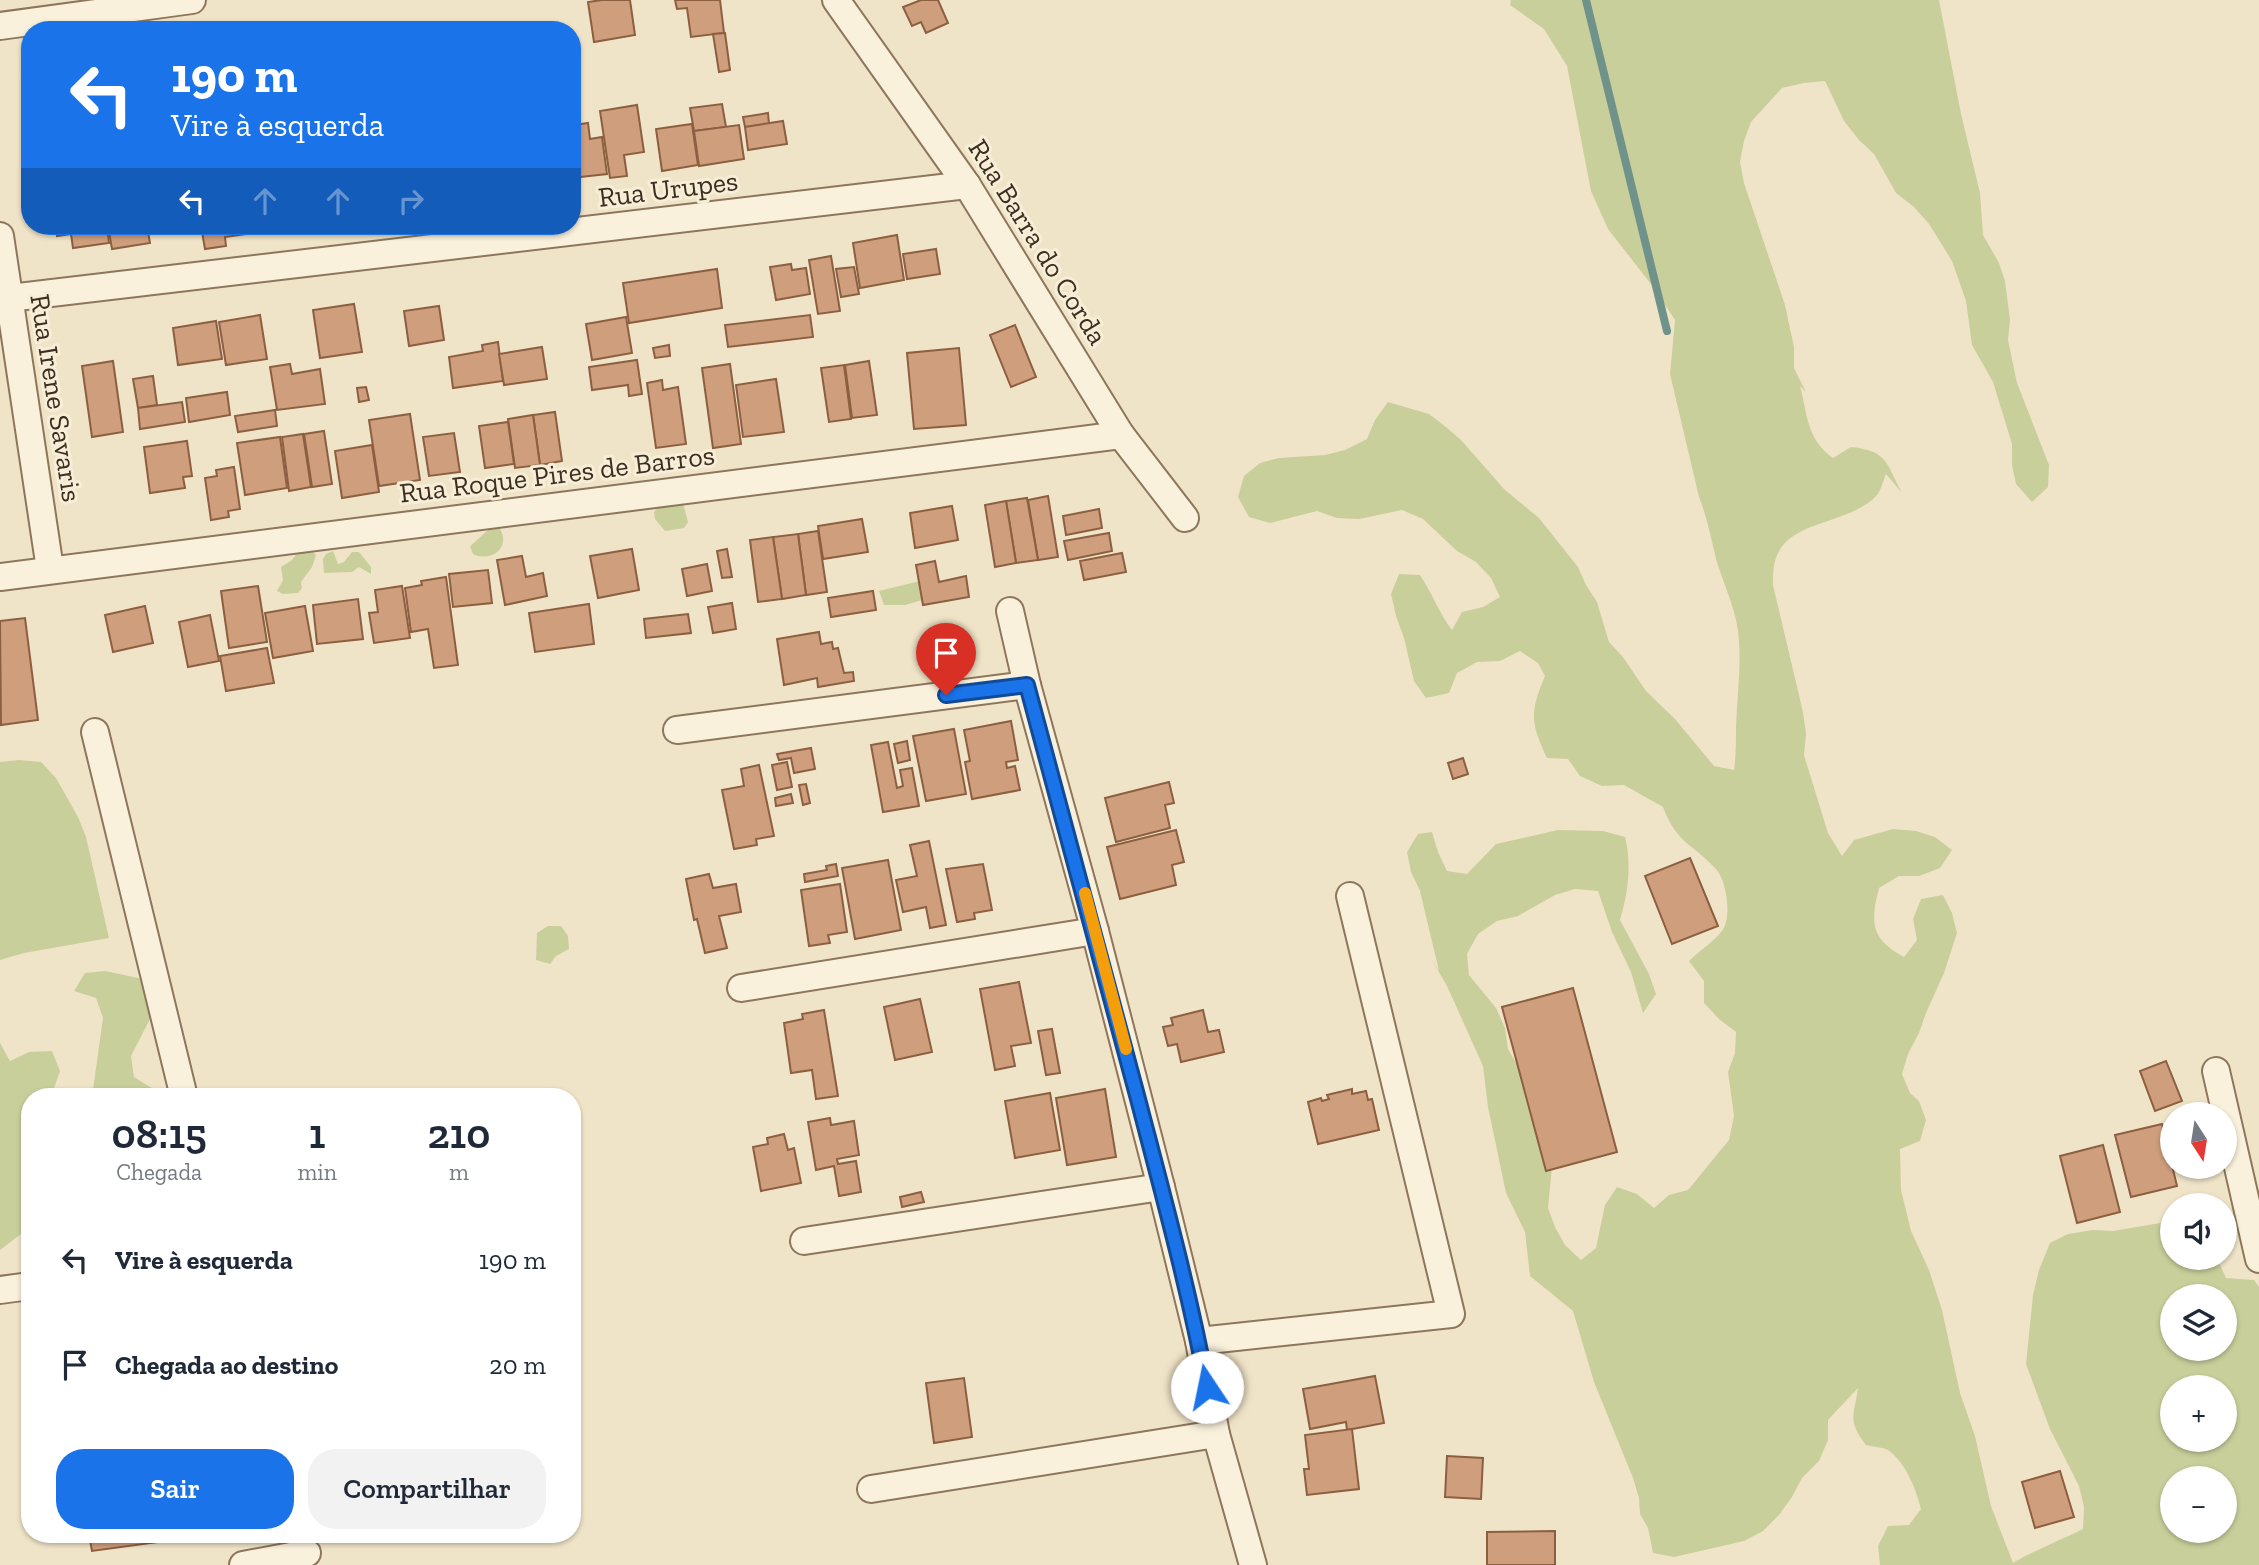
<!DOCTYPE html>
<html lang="pt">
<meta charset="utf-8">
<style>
:root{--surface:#fff;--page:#f2f2f3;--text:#1f2937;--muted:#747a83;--accent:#1a73e8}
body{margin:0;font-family:"Zilla Slab",serif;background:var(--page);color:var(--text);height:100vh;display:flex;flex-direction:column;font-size:26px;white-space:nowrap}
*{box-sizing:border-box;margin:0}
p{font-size:23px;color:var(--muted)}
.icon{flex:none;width:38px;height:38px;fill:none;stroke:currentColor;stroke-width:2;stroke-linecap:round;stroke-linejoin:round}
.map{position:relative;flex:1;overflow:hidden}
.details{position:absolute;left:21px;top:1088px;width:560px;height:455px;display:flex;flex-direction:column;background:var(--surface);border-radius:28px;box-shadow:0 2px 5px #0004}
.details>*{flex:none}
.top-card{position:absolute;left:21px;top:21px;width:560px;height:214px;border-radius:28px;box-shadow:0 2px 5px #0004;background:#1a73e8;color:#fff;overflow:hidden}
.needle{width:46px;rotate:168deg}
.controls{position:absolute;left:2160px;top:1102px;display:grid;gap:14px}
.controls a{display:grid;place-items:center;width:77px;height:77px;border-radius:50%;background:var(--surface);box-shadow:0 2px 5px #0004;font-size:35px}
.pin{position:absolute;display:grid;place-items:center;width:60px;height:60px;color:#fff;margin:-72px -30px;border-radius:50% 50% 50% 0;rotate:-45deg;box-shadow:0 0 7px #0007}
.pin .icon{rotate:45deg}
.me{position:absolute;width:77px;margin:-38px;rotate:349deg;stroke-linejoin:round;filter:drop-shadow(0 0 5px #0008)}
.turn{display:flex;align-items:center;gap:24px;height:147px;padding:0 35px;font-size:32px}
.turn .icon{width:91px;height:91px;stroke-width:2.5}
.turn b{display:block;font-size:49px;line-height:60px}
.lanes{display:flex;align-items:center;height:66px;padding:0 35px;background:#0003;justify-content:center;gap:35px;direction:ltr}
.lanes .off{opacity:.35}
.eta{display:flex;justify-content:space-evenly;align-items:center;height:119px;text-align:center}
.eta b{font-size:42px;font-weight:600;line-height:49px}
.cta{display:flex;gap:14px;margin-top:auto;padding:14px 35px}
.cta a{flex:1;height:80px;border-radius:28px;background:var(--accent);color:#fff;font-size:28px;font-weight:600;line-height:80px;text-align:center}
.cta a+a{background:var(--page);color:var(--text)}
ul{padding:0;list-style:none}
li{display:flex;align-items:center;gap:21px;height:105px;padding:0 35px}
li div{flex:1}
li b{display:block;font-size:26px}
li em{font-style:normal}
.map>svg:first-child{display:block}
.green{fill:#c9cf9b;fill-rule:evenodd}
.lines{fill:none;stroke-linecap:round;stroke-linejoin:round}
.stream{stroke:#6f938a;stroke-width:8}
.building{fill:#cf9f7d;stroke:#8d5f41;stroke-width:2}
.street-casing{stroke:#8d765c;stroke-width:30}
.street{stroke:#faf1dc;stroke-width:26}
.route-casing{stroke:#114b97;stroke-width:18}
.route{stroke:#1a73e8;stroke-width:12}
.slow{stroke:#f59e0b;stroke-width:12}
.labels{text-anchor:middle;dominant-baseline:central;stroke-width:6;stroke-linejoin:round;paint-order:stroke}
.street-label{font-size:28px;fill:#3d2e20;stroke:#f7eed8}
</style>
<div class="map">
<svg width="2259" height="1565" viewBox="0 0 2259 1565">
<rect width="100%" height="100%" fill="#f0e4c8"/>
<g class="green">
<path d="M 1511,0 L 1939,0 L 1961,114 L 1980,193 L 1983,235 L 1999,263 L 2005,281 L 2010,320 L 2008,340 L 2017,383 L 2049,465 L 2048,487 L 2032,502 L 2016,484 L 2012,465 L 2012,444 L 1993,382 L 1972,345 L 1966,301 L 1952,261 L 1929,224 L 1914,207 L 1896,193 L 1874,154 L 1859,140 L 1844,121 L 1825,81 L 1804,83 L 1782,88 L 1751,122 L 1744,141 L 1740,162 L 1744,183 L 1785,305 L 1794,347 L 1794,368 L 1806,392 L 1800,386 C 1808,416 1806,438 1833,458 L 1851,447 C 1889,451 1886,464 1902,493 L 1886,474 C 1883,481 1881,490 1877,495 C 1855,521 1798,521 1781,548 C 1773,559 1773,573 1773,585 L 1803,712 L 1806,734 L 1804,755 L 1828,833 L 1842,856 L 1854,840 L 1893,829 L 1916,831 L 1935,837 L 1952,850 L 1940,868 L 1919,876 L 1899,876 L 1879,888 C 1870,923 1871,939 1904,957 L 1917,940 L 1913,919 L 1921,899 L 1943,895 L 1952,913 L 1957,933 L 1944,973 L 1926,1013 L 1919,1033 L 1908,1054 L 1902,1074 L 1910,1093 L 1919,1101 L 1926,1120 L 1920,1141 L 1900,1149 L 1901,1190 L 1911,1231 L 1929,1270 L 1942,1310 L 1960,1393 L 1975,1436 L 1991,1506 L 2013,1563 C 2035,1550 2059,1541 2083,1529 L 2084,1507 L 2079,1486 L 2050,1429 L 2026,1364 L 2033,1295 L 2039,1270 L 2050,1243 L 2068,1234 L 2093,1230 L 2113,1231 L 2172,1221 L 2172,1258 L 2217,1258 L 2226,1278 L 2254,1280 L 2259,1287 L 2259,1565 L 1880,1565 L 1878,1546 L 1888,1526 L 1909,1525 L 1921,1509 C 1916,1489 1906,1463 1888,1450 C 1883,1447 1873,1447 1866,1445 C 1847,1420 1854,1417 1858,1388 L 1828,1420 L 1828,1440 L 1819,1461 L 1802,1478 L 1792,1497 L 1779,1515 L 1763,1531 L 1744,1541 L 1674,1557 L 1653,1553 L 1648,1528 L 1640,1514 L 1639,1498 L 1633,1478 L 1594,1382 L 1573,1311 L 1530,1276 L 1525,1232 L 1506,1193 L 1488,1107 L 1483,1066 L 1447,986 L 1430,957 L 1439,971 L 1420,891 L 1411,872 L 1407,852 L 1418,834 L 1432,832 L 1438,852 L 1447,871 L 1467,874 L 1496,844 L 1558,830 L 1603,831 L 1625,837 C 1632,864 1628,893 1620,920 L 1649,974 L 1656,994 L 1643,1013 L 1631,972 L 1612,932 L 1598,891 L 1575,889 L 1555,895 L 1518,916 L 1497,921 L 1478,934 L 1467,954 L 1469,975 L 1496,1008 L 1505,1028 L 1508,1049 L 1519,1068 L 1552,1166 L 1548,1208 L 1555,1227 L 1565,1245 L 1581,1260 L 1596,1248 L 1605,1205 L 1617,1187 L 1637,1194 L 1654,1208 L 1669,1195 L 1688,1190 L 1729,1140 L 1734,1116 L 1728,1072 L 1735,1053 L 1736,1032 L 1719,1019 L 1704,1003 L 1704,981 L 1689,961 C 1699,951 1713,942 1722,931 C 1732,918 1727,881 1716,869 C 1692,843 1677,844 1663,807 L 1624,785 L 1602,786 L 1580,776 L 1568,759 L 1547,758 C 1530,722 1530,712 1545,676 L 1538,663 L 1520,651 L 1500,661 L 1477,662 L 1457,673 L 1449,693 L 1426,698 L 1414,681 L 1404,638 L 1396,616 L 1391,594 L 1399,574 L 1420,575 C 1432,593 1439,613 1452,630 L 1462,612 L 1483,607 L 1500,597 L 1491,578 L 1476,562 L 1457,551 L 1423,519 L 1402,510 L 1359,519 L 1337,518 L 1317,511 L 1270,523 L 1249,517 L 1238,497 L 1244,476 L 1260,463 L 1279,458 L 1325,455 L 1345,450 L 1367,439 L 1375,420 L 1388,402 L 1429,414 L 1446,427 L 1461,440 L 1504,489 L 1539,518 L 1578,567 L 1586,585 L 1597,602 L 1609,642 L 1623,657 L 1646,691 L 1675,719 L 1714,766 L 1734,770 C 1736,755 1736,742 1736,727 C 1737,699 1741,670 1739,641 C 1738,613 1724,586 1716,559 C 1711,538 1707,517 1699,497 L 1670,374 L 1675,320 L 1654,288 L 1608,229 L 1591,191 L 1567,66 L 1544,29 L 1510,5 ZM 2172,1297 L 2224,1297 L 2224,1349 L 2172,1349 ZM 2172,1388 L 2224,1388 L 2224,1440 L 2172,1440 ZM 2172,1479 L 2224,1479 L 2224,1531 L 2172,1531 Z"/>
<polygon points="667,498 683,503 688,522 684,528 665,531 655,519 654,512"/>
<path d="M 492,527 L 499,527 C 512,547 492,563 473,554 L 470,547 C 471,545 489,529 492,527 Z"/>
<polygon points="299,550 311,550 316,555 312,567 301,582 302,588 298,593 283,594 277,591 283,580 281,567 292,560"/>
<polygon points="333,551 338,564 344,562 352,552 359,552 371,567 371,574 359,567 352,572 324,573 323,559 326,554"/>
<polygon points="920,581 926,599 905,605 884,605 879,591"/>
<polygon points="19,760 41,762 56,778 78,817 86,837 109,938 24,953 0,960 0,762"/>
<polygon points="548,926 561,926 568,936 569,949 556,956 550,964 536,960 537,933"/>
<polygon points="105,971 143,979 150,1019 131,1056 134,1077 166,1097 92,1097 103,1018 96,998 74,991 85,973"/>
<polygon points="0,1043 10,1061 29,1052 52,1051 60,1071 53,1091 54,1097 30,1097 30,1229 25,1231 0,1250"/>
</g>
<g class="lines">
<polyline class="stream" points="1586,0 1667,331"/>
</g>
<g class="building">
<polygon points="602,0 630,0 635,35 594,42 588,2"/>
<polygon points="675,0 720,0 724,33 691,37 687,8 677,9"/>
<polygon points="921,0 938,0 948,23 926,33 921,22 912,26 903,7"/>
<polygon points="725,33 730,70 719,72 713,34"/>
<polygon points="30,72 30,109 28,110 22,73"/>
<polygon points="722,104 726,127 694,131 690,108"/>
<polygon points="637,105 644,152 624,155 627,176 610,178 600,111"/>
<polygon points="768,113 769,124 745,127 743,117"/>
<polygon points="783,121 787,144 748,150 745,127"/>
<polygon points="588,123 590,139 602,137 607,174 572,178 572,141 576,141 574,125"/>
<polygon points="692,124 698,165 662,171 656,129"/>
<polygon points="739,125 744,159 699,166 694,131"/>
<polygon points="56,226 107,226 109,243 73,248 71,234 57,236"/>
<polygon points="108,226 147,226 150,243 112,249"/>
<polygon points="201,226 246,226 247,234 225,237 226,246 205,249"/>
<polygon points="897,235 904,280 860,288 853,243"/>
<polygon points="936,249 940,274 907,279 903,254"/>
<polygon points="831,256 840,311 818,314 809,260"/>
<polygon points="791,264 792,270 806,268 810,294 776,300 770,267"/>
<polygon points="854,267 859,294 841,297 836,269"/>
<polygon points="717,269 722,308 629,323 623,283"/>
<polygon points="354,304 362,352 320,358 313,310"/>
<polygon points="439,306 444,340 409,346 404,311"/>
<polygon points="260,315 267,359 226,365 219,322"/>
<polygon points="810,315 813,337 728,347 725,325"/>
<polygon points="626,317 632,353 592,360 586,324"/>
<polygon points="216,321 222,359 178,365 173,328"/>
<polygon points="1015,325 1036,377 1011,387 990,335"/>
<polygon points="498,342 503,381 453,388 449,357 483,351 482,345"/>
<polygon points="669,345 670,356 655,358 653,348"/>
<polygon points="542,347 547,379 504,385 499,354"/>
<polygon points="959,348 966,425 914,429 907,353"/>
<polygon points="637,360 642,394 629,396 628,385 592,390 589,367"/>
<polygon points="113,361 123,432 92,437 82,366"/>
<polygon points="869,361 877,415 852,418 845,365"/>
<polygon points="290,364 292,374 320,369 325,404 277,410 270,367"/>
<polygon points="730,364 741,444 713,448 702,368"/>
<polygon points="844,365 851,419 829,422 821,368"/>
<polygon points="153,376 157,405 138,408 133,379"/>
<polygon points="776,379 784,432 743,437 736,385"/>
<polygon points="662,380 663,390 678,387 686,444 656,448 647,383"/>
<polygon points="366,387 369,400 359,402 357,388"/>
<polygon points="227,392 230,415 189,422 186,398"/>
<polygon points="182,402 185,422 140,429 138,408"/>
<polygon points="275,410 277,426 238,432 235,416"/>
<polygon points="555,412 562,461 540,465 533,415"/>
<polygon points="410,414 420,480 379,486 369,420"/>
<polygon points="533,415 540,465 515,468 508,419"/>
<polygon points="508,422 514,464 485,468 479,426"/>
<polygon points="324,431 332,484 312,487 304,434"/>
<polygon points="454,433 460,472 429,476 423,437"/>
<polygon points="303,434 311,487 289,491 282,437"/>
<polygon points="280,437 287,488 245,495 237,443"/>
<polygon points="187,441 192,476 183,477 185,488 150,493 144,447"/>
<polygon points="372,445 379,492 342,498 335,451"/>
<polygon points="234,467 240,509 228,511 229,517 211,520 205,478 217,476 216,470"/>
<polygon points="1048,496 1058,557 1038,560 1028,500"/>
<polygon points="1027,498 1038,560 1016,563 1006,501"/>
<polygon points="1006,501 1016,563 995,567 985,505"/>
<polygon points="952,506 958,540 915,548 910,513"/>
<polygon points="1099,509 1102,528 1066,535 1063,516"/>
<polygon points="862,519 868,552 823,559 818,526"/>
<polygon points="818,531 827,592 806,595 798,534"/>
<polygon points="1109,533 1112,551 1068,560 1064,541"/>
<polygon points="798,534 806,595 782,599 773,537"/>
<polygon points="773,537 782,599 758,602 750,540"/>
<polygon points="632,549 639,590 598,598 590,556"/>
<polygon points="727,549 732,577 722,578 717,551"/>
<polygon points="1122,553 1126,572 1084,580 1080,561"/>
<polygon points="522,556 526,577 543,573 547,596 505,605 497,560"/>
<polygon points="935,561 939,582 966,576 969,597 923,605 916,565"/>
<polygon points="707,564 712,591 687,596 682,569"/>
<polygon points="488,570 492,603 453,607 449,574"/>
<polygon points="446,577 458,665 434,668 428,629 411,632 405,588 422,585 421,581"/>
<polygon points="258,586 267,642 229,648 221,591"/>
<polygon points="402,586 410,638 374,643 369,613 378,612 375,590"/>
<polygon points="873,591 876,610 831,617 828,598"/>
<polygon points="358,599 363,639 317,644 313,605"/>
<polygon points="732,603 736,629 713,633 708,607"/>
<polygon points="589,604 594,644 535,652 529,613"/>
<polygon points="145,606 153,643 113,652 105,615"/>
<polygon points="305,606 313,651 273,658 265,613"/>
<polygon points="688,614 691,633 646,638 644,619"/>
<polygon points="210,615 219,661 188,667 179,622"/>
<polygon points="25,618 38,720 1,725 0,621"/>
<polygon points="819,632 821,644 832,642 833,649 838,648 844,673 853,672 854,681 818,687 817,678 784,685 777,639"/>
<polygon points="267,648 274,683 226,691 220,656"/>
<polygon points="1011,721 1018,760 1006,762 1007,768 1015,766 1020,790 972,799 965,762 970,761 964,730"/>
<polygon points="954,729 966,794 926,801 913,736"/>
<polygon points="907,741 910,760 898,763 894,744"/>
<polygon points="888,742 897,788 903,786 900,770 912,768 919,806 883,812 871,745"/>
<polygon points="811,748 815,769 794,773 791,758 779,760 777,754"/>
<polygon points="1463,758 1468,774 1453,779 1448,763"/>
<polygon points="787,762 792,787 777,790 772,765"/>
<polygon points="759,765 774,836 756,839 757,845 734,849 722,790 744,786 741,769"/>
<polygon points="1169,782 1174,803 1165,805 1170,828 1116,842 1105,798"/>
<polygon points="806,784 810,803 803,805 799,785"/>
<polygon points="791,794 793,803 776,806 775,798"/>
<polygon points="1176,830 1184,862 1172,865 1176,885 1120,899 1107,847"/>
<polygon points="929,841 946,925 930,928 926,907 903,912 896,880 917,876 910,845"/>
<polygon points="1690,858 1718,926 1672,944 1645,876"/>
<polygon points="888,860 901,930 855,939 842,868"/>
<polygon points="836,864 838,876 805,882 804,874 827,870 826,866"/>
<polygon points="983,864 992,910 974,913 975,919 957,922 946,869"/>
<polygon points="709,874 713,888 736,884 741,912 719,916 727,948 705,953 697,919 694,920 686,879"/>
<polygon points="840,884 847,932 828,935 830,943 809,946 801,890"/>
<polygon points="1019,982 1031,1043 1011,1046 1015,1066 995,1070 980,989"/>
<polygon points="1573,988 1617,1152 1546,1171 1502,1007"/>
<polygon points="920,999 932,1052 895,1060 884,1007"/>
<polygon points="824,1010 838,1096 816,1099 812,1070 791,1073 784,1023 803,1019 802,1014"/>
<polygon points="1203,1010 1208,1032 1219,1030 1224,1052 1181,1062 1177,1044 1168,1046 1163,1027 1173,1025 1171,1018"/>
<polygon points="1052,1029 1060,1073 1046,1075 1038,1031"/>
<polygon points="2166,1061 2182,1101 2155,1111 2140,1071"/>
<polygon points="1105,1089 1116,1157 1067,1165 1056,1098"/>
<polygon points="1352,1089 1352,1094 1366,1091 1368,1100 1372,1099 1379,1130 1318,1144 1308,1102 1321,1098 1322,1101 1329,1099 1327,1095"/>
<polygon points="1050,1093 1060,1150 1015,1158 1005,1101"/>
<polygon points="830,1118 831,1125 854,1121 859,1155 837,1159 838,1164 856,1161 861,1192 839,1196 834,1166 816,1170 808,1122"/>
<polygon points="2162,1124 2177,1186 2131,1197 2115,1135"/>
<polygon points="784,1134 788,1150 794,1148 801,1183 761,1191 753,1147 768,1144 767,1138"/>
<polygon points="2103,1145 2120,1212 2077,1223 2060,1156"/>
<polygon points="921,1192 924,1202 902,1207 900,1197"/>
<polygon points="1375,1376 1384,1423 1347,1430 1346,1422 1310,1429 1303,1389"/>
<polygon points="964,1378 972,1437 934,1443 926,1383"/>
<polygon points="1352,1429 1359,1489 1307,1495 1304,1469 1309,1469 1305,1435"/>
<polygon points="1447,1456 1483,1458 1481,1499 1445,1497"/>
<polygon points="2060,1471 2074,1517 2035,1528 2022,1482"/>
<polygon points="1555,1531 1555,1565 1487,1565 1487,1532"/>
<polygon points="89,1535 165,1535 166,1541 92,1551"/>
</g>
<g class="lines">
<g class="street-casing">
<g id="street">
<polyline points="836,0 967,185 1121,435 1185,518"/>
<polyline points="0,26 192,0"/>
<polyline points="0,236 50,569"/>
<polyline points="0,299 967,185"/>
<polyline points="0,577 1121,435"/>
<polyline points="1010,611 1027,685 1095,931 1161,1187 1199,1341 1216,1434 1253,1565"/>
<polyline points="677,730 1027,685"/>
<polyline points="95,732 184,1097"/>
<polyline points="741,988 1095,931"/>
<polyline points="2216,1071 2259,1259"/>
<polyline points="804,1241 1161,1187"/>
<polyline points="0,1290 30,1286"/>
<polyline points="1199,1341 1451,1314 1350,896"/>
<polyline points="871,1489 1216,1434"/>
<polyline points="243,1565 307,1553"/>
</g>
</g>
<use href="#street" class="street"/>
</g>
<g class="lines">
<g class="route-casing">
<path id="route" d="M 946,695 L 1027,685 C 1065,823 1102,961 1138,1099 C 1163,1195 1189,1290 1207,1387"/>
</g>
<use href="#route" class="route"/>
<polyline class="slow" points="1085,893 1126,1049"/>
</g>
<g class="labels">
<g class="street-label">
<text transform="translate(668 189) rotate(-7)">Rua Urupes</text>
<text transform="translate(1038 242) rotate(58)">Rua Barra do Corda</text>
<text transform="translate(56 398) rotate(81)">Rua Irene Savaris</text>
<text transform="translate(557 474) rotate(-7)">Rua Roque Pires de Barros</text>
</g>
</g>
</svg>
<div class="controls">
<a><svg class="needle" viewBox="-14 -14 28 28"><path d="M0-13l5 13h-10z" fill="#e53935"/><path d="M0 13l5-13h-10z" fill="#747a83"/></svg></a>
<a><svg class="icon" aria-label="sound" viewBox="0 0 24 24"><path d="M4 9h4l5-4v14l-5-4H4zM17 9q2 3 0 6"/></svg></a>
<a><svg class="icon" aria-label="layers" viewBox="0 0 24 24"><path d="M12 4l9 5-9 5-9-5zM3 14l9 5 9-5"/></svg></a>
<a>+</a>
<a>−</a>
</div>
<div class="pin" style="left:946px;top:695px;background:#d93025"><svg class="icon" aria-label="arrive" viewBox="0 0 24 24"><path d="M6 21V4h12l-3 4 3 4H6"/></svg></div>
<svg class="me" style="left:1207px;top:1387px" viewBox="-20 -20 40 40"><circle r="19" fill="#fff"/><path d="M0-13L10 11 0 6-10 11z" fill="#1a73e8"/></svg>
<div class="top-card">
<div class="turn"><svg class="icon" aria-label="left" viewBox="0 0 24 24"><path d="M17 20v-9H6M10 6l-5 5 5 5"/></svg><div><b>190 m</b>Vire à esquerda</div></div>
<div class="lanes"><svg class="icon" aria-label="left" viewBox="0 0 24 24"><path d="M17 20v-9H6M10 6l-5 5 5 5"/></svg><svg class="icon off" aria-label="ahead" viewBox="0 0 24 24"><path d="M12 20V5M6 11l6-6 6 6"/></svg><svg class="icon off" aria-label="ahead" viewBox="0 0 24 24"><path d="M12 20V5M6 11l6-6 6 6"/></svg><svg class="icon off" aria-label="right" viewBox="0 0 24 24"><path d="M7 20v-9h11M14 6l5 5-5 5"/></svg></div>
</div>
<section class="details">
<div class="eta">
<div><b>08:15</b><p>Chegada</p></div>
<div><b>1</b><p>min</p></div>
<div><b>210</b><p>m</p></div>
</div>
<ul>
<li><svg class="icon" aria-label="left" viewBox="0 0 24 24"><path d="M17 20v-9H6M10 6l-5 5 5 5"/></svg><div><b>Vire à esquerda</b></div><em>190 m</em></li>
<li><svg class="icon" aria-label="arrive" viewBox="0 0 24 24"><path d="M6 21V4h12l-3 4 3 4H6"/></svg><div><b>Chegada ao destino</b></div><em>20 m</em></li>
</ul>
<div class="cta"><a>Sair</a><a>Compartilhar</a></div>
</section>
</div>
